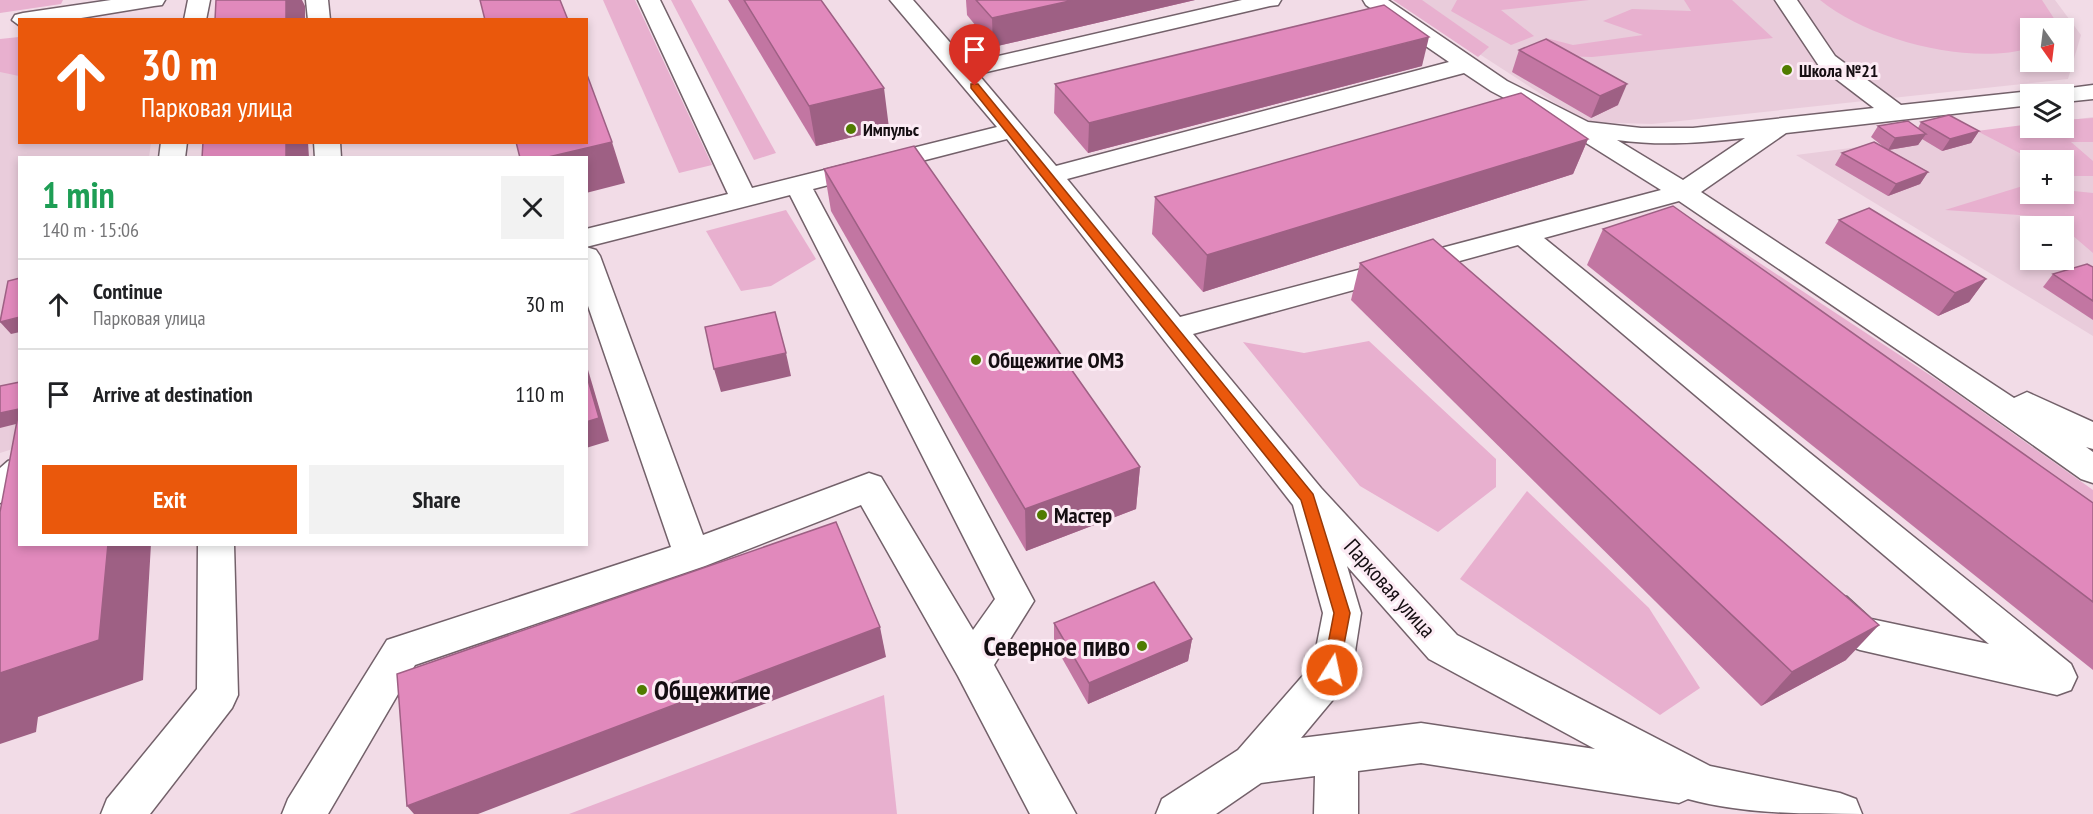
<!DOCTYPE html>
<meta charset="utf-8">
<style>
:root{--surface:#fff;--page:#f2f2f2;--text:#202124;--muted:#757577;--line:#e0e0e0;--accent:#ea580c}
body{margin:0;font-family:"PT Sans Narrow",sans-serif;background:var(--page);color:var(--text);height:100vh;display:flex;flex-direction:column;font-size:22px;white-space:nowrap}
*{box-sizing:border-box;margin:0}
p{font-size:20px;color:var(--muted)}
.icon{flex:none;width:33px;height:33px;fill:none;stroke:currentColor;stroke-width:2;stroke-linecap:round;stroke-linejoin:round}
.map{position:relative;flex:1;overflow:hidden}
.side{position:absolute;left:18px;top:156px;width:570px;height:390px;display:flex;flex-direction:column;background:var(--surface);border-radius:0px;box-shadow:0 3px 9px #0003}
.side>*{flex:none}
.top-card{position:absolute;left:18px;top:18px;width:570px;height:126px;border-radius:0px;box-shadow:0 3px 9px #0003;background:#ea580c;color:#fff;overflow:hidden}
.needle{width:39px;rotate:166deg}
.controls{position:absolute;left:2020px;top:18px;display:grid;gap:12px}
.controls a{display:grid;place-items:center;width:54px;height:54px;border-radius:0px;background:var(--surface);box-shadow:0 3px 9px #0003;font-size:30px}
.pin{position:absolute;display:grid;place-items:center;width:51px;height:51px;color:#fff;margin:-62px -26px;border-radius:50% 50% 50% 0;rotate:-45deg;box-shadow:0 0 6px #0007}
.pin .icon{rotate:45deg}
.me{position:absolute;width:66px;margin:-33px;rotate:10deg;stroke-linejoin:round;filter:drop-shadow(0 0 4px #0008)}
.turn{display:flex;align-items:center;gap:21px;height:126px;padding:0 24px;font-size:27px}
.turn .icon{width:78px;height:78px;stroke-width:2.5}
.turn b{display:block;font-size:42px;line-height:51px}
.round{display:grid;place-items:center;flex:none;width:63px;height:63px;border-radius:0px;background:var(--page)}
.headline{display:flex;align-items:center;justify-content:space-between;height:102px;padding:0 24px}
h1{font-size:36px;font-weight:600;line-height:45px;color:#1e9e55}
.primary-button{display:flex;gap:12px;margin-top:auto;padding:12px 24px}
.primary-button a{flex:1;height:69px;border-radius:0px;background:var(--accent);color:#fff;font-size:24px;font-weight:600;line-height:69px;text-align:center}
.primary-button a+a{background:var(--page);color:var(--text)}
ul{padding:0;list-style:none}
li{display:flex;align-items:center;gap:18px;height:90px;padding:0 24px;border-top:2px solid var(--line)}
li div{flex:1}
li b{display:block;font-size:22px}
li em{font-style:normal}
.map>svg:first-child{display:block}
.built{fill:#e9ccdb;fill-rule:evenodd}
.green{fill:#e8b0cf}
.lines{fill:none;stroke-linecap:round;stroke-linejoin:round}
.minor-casing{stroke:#73616a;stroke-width:3}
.minor{fill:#fff;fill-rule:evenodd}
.wall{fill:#c276a2}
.shaded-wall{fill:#9e6084}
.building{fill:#e189bc;stroke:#9e6084;stroke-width:1.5}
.route{fill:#ea580c;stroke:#983908;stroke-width:1.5}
.poi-dot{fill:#507c00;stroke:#fcebf4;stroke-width:2}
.labels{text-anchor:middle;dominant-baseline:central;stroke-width:6;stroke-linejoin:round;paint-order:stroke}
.far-poi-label{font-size:18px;font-weight:bold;fill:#150e12;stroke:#fcebf4;text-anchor:start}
.poi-label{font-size:22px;font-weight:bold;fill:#150e12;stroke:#fcebf4;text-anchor:start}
.street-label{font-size:22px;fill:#150e12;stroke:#fcebf4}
.near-poi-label{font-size:27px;font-weight:bold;fill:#150e12;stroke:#fcebf4;text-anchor:end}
</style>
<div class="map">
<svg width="2093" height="814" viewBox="0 0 2093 814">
<rect width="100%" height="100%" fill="#f2dce7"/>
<g class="built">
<path d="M 1396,0 L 2055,0 L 2081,35 L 2068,79 L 1652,124 L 1584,122 ZM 2031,28 L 2064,28 L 2064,62 L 2031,62 Z"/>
<polygon points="19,49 20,142 151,143 149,157 20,158 19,447 0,453 0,52"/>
<path d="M 2093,117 L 2093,336 L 1796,155 L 2031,125 L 2031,128 L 2064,128 L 2064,121 ZM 2031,160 L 2064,160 L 2064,194 L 2031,194 ZM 2031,226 L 2064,226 L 2064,260 L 2031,260 Z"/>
</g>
<g class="green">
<polygon points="0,0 63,0 61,4 0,13"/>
<polygon points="603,0 635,0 712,165 679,173"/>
<polygon points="671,0 691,0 776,153 754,160"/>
<polygon points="1393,0 1422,0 1489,47 1478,57"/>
<polygon points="1457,0 1589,0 1501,10 1534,36 1511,45 1451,11"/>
<polygon points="1684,0 1732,0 1773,38 1592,57 1532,55 1546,38 1573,45 1643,35 1603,21 1632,9 1691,11"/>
<path d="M 1820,0 L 2042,0 L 2055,20 L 2055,28 L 2031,28 L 2031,48 C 1969,66 1869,40 1820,0 Z"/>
<polygon points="19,37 19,76 0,72 0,39"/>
<polygon points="2093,118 2093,142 2071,142 2093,161 2093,176 2064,176 2064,160 2033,160 1977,131 2031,124 2031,128 2064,128 2064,120"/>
<polygon points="2026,185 2031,185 2031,194 2064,194 2064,190 2093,193 2093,253 2051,217 1945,210"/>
<polygon points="786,210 816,259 771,286 741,291 706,231"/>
<polygon points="1708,229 1945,385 2093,490 2093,549 1671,240"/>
<polygon points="1369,341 1496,459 1496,487 1438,532 1360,486 1243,342 1304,353"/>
<polygon points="1527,491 1649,608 1700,688 1660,715 1460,579"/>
<polygon points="884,695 897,814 569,814"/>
</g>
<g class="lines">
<g class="minor-casing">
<g id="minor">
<polygon points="111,0 165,0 162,5 154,6 69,20 20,20 20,26 12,20 15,15 23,13"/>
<polygon points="188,0 210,0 206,20 184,20"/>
<polygon points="306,0 328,0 330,20 308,20"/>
<path d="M 638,0 L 660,0 L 752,188 L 997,127 L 890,0 L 913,0 L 968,63 L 1242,0 L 1281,0 L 1278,5 L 1270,6 L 978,74 L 1056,166 L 1449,62 L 1366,5 L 1363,0 L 1388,0 L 1507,81 L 1588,122 L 1641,128 L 1693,128 L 1874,108 L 1819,66 L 1775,0 L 1797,0 L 1835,56 L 1901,105 L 2031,91 L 2040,93 L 2041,94 L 2031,94 L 2031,105 L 1786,133 L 1701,192 L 2014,398 L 2027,392 L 2093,422 L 2093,449 L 2086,447 L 2093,452 L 2093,483 L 2081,479 L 1920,365 L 1679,201 L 1544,238 L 2071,664 L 2077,677 L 2071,690 L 2057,695 L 1860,650 L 1846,645 L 1819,621 L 1814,609 L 1819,597 L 1833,593 L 1847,597 L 1871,619 L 1989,644 L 1518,245 L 1193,334 L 1321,488 L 1457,635 L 1710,766 L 1840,793 L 1856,799 L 1862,814 C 1805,814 1742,814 1688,799 L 1679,803 L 1421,763 L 1358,771 L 1358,814 L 1314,814 L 1315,776 L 1261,783 L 1216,814 L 1156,814 L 1162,799 L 1238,750 L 1313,664 L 1323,613 L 1293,505 L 1007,139 L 813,189 L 1034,601 L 994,665 L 1076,814 L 1030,814 L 958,676 L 861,505 L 705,566 L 415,665 L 328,814 L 282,814 L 288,799 L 387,640 L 671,547 L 586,300 L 586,247 L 596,250 L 600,256 L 703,535 L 869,473 L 881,477 L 973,630 L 995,599 L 790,195 L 586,247 L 586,229 L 728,194 ZM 1464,73 L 1491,91 L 1567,131 L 1661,190 L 1180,317 L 1067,179 ZM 1745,138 L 1683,180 L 1617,140 C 1660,146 1702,143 1745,138 ZM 1347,566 L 1429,659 L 1595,749 L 1421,723 L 1301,738 L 1346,684 L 1352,671 L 1361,613 Z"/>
<polygon points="2093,85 2093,99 2064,102 2064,94 2052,94 2055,90"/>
<polygon points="161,142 187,142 185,158 159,158"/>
<polygon points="314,142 340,142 341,158 315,158"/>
<polygon points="20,457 20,492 12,499 0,503 0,468 8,461"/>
<polygon points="198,544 234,544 238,695 232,708 150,814 101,814 107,799 197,689"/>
</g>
</g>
<use href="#minor" class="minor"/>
</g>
<g class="wall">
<polygon points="728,0 821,0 889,128 816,146"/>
<polygon points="966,0 1195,0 993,47 967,15"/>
<polygon points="1519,50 1618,105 1591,118 1512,72"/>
<polygon points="1422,66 1088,153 1054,113 1055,84"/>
<polygon points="1921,122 1979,131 1971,143 1942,151 1922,139 1918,145 1889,150 1928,172 1920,184 1888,196 1835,165 1842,153 1885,148 1871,137 1878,126 1918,128"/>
<polygon points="1588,139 1573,174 1203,292 1152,234 1155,197"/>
<polygon points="824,169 1140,467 1136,509 1026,551 831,211"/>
<polygon points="1839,220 1986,279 1969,302 1938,316 1825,243"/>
<polygon points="1603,229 2093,503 2093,670 1587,265"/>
<polygon points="1360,263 1846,660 1761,706 1351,300"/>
<polygon points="2093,267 2093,320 2043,287 2053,274"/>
<polygon points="1054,623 1192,639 1188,661 1088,704 1054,644"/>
</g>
<g class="shaded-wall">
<polygon points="286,0 302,0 305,6 305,20 286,20"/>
<polygon points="1074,0 1195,0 993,47 992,18"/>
<polygon points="1429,37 1422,66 1088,153 1089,123"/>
<polygon points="1627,84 1618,105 1591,118 1600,96"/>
<polygon points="884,88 889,128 816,146 809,106"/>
<polygon points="1979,131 1971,143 1942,151 1950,139"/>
<polygon points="1926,134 1918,145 1888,150 1895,138"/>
<polygon points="1588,139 1573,174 1203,292 1207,255"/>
<polygon points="286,142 308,142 309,158 286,158"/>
<polygon points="612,142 625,183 586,193 586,158 544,158"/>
<polygon points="1928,172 1920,184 1888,196 1896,184"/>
<polygon points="1986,279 1969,302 1938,316 1955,293"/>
<polygon points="20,317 20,332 11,334 0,322"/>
<polygon points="786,353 791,376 721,392 714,369"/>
<polygon points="586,363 609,441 586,448"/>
<polygon points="19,409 20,423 0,428 0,413"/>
<polygon points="1140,467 1136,509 1026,551 1025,509"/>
<polygon points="108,544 151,544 143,680 38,717 36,732 0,744 0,673"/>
<polygon points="1879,625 1846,660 1761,706 1792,672"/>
<polygon points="880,627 886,657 478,814 414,814 407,806"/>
<polygon points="1192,639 1188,661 1088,704 1089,683"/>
</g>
<g class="building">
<polygon points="216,0 286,0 286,20 215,20"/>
<polygon points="480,0 560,0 568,20 485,20"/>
<polygon points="744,0 821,0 884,88 809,106"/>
<polygon points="976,0 1074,0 992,18"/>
<polygon points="1384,5 1429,37 1089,123 1055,84"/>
<polygon points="1546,39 1627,84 1600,96 1519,50"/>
<polygon points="586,72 612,142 544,158 520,158 516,142 586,142"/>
<polygon points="1521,93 1588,139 1207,255 1155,197"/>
<polygon points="1949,115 1979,131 1950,139 1921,122"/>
<polygon points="1908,121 1926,134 1895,138 1878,126"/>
<polygon points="203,142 286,142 286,158 202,158"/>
<polygon points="1874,142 1928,172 1896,184 1842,153"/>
<polygon points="914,146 1140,467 1025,509 824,169"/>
<polygon points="1673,206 2093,503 2093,602 1603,229"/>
<polygon points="1869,208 1986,279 1955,293 1839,220"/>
<polygon points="1433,239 1879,625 1792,672 1360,263"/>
<polygon points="2087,264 2093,267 2093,301 2053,274"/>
<polygon points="20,278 20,317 0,322 8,281"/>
<polygon points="775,312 786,353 714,369 705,327"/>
<polygon points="586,373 599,418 586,422"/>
<polygon points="20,382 19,409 0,413 0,386"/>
<polygon points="20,405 20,544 108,544 99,640 0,673 0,512"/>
<polygon points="836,522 880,627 407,806 397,674"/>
<polygon points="1154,582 1192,639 1089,683 1054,623"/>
</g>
<polygon class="route" points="971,84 978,84 1313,494 1350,613 1338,676 1332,678 1326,676 1323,670 1334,613 1301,500 971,88"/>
<g class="poi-dot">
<circle cx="1787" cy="70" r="6"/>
<circle cx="851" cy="129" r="6"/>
<circle cx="976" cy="360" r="6"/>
<circle cx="1042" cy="515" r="6"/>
<circle cx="1142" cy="646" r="6"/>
<circle cx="642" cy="690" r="6"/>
</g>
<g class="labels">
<g class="far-poi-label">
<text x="1799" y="70">Школа №21</text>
<text x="863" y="129">Импульс</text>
</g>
<g class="poi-label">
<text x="988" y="360">Общежитие ОМЗ</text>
<text x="1054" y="515">Мастер</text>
</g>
<g class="street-label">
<text transform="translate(1390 588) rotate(48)">Парковая улица</text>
</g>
<g class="near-poi-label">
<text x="1130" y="646">Северное пиво</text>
<text x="654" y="690" text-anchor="start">Общежитие</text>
</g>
</g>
</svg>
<div class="controls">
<a><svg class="needle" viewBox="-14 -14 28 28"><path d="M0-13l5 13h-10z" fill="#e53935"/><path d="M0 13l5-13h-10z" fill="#757577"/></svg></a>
<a><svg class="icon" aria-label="layers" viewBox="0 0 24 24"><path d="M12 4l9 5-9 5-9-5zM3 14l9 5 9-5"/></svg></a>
<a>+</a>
<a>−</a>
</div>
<div class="pin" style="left:975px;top:86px;background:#d93025"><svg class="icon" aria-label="arrive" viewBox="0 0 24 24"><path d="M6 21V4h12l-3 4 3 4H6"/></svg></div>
<svg class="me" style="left:1332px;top:670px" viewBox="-20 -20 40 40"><circle r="17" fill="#ea580c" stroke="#fff" stroke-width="3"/><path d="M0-11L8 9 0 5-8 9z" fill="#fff"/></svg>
<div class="top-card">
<div class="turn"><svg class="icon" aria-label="ahead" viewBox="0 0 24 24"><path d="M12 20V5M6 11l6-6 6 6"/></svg><div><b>30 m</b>Парковая улица</div></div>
</div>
<section class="side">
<div class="headline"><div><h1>1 min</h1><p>140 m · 15:06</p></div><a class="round"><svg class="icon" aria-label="close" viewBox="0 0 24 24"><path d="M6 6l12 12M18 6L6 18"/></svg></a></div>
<ul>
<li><svg class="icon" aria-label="ahead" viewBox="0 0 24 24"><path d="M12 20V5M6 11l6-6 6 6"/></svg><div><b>Continue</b><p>Парковая улица</p></div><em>30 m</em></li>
<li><svg class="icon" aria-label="arrive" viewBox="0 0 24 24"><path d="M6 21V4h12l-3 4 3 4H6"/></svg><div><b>Arrive at destination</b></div><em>110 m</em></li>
</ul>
<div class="primary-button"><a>Exit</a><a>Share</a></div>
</section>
</div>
